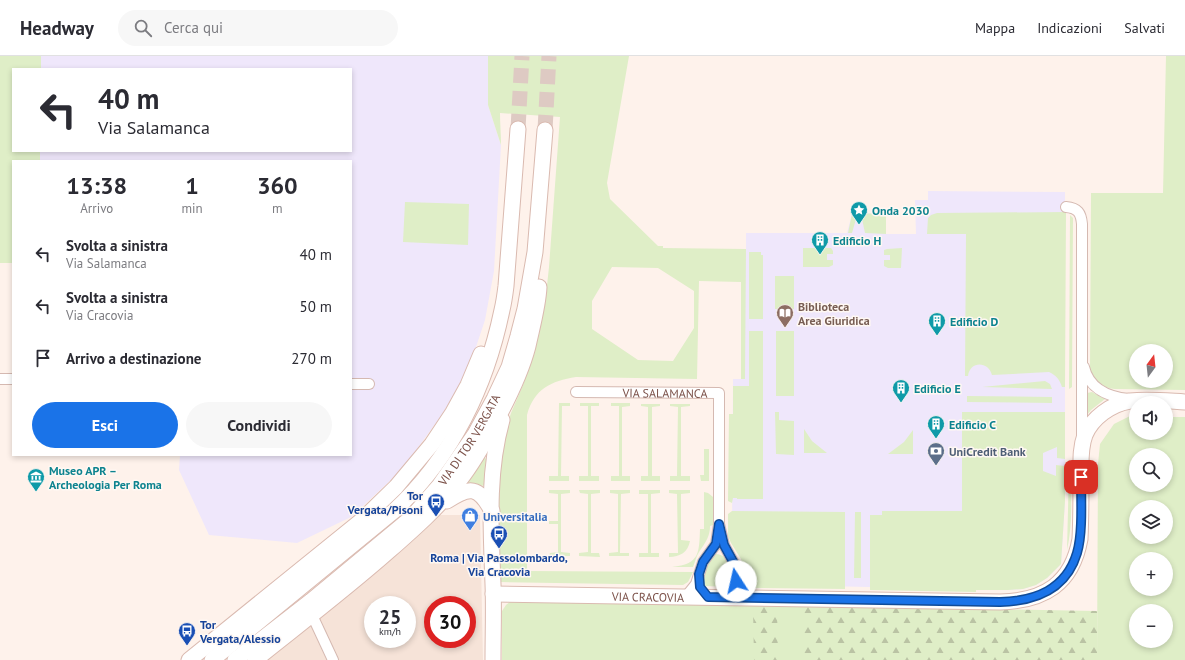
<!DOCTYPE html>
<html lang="it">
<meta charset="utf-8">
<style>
:root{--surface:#fff;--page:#f7f7f7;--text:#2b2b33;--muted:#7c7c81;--line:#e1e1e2;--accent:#1a73e8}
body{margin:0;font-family:"PT Sans",sans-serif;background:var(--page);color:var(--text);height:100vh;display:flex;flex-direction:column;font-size:15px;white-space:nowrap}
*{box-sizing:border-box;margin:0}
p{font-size:13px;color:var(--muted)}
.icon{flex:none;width:22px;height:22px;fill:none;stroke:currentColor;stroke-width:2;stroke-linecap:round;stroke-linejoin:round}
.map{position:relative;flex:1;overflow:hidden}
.drawer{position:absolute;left:12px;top:104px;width:340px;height:296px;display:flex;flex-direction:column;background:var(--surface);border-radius:0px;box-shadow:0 2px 6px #0003}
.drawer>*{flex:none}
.banner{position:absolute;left:12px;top:12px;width:340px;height:84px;border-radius:0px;box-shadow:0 2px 6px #0003;background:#fff;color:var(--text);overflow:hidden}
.needle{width:26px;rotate:15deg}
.buttons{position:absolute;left:1129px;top:288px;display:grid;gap:8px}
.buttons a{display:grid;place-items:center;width:44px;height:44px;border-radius:50%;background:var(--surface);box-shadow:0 2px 6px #0003;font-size:20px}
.speed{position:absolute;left:364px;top:540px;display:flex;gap:8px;font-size:20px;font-weight:700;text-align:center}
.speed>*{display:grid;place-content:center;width:52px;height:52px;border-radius:50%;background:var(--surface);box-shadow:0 2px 6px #0003;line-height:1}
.speed small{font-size:10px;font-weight:400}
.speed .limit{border:6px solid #d22;background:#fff;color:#111}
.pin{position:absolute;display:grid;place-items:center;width:34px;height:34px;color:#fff;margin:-17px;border-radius:8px;box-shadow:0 2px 6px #0006}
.me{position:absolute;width:44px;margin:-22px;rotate:350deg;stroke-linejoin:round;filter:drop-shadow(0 0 3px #0008)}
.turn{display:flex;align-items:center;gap:14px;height:84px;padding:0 20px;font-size:18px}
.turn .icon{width:52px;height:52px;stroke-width:2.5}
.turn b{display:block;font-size:28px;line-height:34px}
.eta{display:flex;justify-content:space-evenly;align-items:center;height:68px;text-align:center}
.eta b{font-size:24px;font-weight:700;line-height:28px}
.primary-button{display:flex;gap:8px;margin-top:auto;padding:8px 20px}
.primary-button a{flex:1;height:46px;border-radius:24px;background:var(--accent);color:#fff;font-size:16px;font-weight:700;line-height:46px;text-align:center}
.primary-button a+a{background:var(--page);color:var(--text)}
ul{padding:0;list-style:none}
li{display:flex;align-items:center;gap:12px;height:52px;padding:0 20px}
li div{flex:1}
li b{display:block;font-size:15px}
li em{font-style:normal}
header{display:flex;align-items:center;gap:24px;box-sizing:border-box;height:56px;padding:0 20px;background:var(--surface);border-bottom:1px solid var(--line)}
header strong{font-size:19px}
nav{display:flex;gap:22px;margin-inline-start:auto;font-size:14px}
.search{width:280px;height:36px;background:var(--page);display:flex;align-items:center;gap:10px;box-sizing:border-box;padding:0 14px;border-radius:22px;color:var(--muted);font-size:15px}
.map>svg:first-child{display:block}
.residential{fill:#f6e3d8;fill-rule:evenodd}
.education{fill:#efe7fb}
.green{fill:#dfeec7;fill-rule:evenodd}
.forest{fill:url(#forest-firs)}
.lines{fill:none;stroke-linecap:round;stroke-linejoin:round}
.secondary-tunnel{stroke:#decac3;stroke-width:15;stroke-dasharray:15 8;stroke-linecap:butt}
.street-casing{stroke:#d5b9b1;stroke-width:12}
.secondary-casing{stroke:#dabab0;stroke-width:17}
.street{stroke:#fff;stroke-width:10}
.secondary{stroke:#fff;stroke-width:15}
.route-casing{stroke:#114b97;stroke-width:10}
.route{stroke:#1a73e8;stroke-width:7}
.labels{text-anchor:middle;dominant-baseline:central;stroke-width:3;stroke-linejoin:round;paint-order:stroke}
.culture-label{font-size:12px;font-weight:bold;fill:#0d838f;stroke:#fff8f3;text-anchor:start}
.education-label{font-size:12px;font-weight:bold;fill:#785e54;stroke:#fff8f3;text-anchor:start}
.street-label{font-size:12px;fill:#7c524a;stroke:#fff8f3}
.service-label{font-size:12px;font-weight:bold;fill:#4e5e75;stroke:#fff8f3;text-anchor:start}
.transit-label{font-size:12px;font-weight:bold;fill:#164399;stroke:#fff8f3;text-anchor:end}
.shop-label{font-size:12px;font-weight:bold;fill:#366cbe;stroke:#fff8f3;text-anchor:start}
</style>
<header>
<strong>Headway</strong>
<div class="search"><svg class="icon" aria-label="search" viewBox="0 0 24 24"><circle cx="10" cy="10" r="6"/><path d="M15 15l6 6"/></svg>Cerca qui</div>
<nav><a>Mappa</a><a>Indicazioni</a><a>Salvati</a></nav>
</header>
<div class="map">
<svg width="1185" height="604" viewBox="0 0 1185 604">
<defs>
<pattern id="forest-firs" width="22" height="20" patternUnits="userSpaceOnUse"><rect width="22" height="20" fill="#dfeec7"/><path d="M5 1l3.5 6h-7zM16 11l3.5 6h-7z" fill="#bac3a4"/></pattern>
</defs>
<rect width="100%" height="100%" fill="#fef2eb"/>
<path class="residential" d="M 438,459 L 480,459 L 483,604 L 261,604 ZM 373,549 L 407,549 L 407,583 L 373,583 ZM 433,549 L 467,549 L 467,583 L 433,583 Z"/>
<g class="education">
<polygon points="41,0 488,0 488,49 501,89 494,215 485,264 468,315 441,360 411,401 391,424 351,461 297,487 209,479 179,414 180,399 351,399 351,105 40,105 40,95 351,95 351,13 41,13"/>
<polygon points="928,135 1065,136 1065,445 1061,508 1047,522 1036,529 1023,533 1008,534 776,529 732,474 733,323 741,323 742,193 746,193 746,177 847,177 852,158 886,157 886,178 916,178 915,144 928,144"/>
</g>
<g class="green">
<polygon points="0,0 41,0 41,13 13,13 13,95 40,95 40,105 13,105 13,207 0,207"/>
<path d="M 488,0 L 629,0 L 607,127 L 610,143 L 658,190 L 663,190 L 663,192 L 746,193 L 745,323 L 741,323 L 741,226 L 699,225 L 697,323 L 576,321 C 551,325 534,333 527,359 L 527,515 L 693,516 L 688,526 L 683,529 L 500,526 L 498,420 L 504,378 L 511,357 L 523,329 L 535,292 L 545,248 L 549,211 L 560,61 L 500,57 C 500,68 501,78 501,89 L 488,49 ZM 612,211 L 658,212 L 694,235 L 694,272 L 673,305 L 638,304 L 592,273 L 592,245 Z"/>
<path d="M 1166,0 L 1185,0 L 1185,334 L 1115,333 C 1103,332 1094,326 1090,314 L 1091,137 L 1163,137 ZM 1136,295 L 1166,295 L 1166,325 L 1136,325 Z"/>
<polygon points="405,146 469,148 468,189 403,186"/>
<path d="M 1066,156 L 1065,331 L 1062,331 C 1060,324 1056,319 1049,316 L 992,319 C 988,305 970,305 968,320 L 965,320 L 966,178 L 927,178 L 928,162 L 931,159 L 937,157 Z"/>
<polygon points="886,157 886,178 865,177 862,163 856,163 852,177 848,177 852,158"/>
<polygon points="1070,159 1073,162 1072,331 1069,333"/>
<polygon points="803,192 831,192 833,195 833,198 827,198 827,204 833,204 833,209 829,211 803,211"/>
<polygon points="902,192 901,212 888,212 884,210 884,204 890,204 890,199 884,199 884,194 887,193"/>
<polygon points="749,196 761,196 761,199 763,199 763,263 749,263"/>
<rect x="775" y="220" width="19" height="33"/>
<polygon points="749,275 763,275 763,443 737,443 737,442 733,442 732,447 728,445 729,358 733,358 733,330 749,330"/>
<rect x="776" y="275" width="18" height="65"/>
<polygon points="1045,325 1050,328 1052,333 982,331"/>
<polygon points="1092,336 1105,343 1091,354 1083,364 1087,337"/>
<polygon points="967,340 1052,341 1052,347 967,346"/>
<polygon points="559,347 570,347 570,350 562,350 561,420 569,420 569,425 549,425 549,420 558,420"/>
<polygon points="580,347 599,347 599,350 591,350 591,420 599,420 599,425 579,425 579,420 588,420 588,350 580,350"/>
<polygon points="611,347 630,347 630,350 622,351 622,420 630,420 630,425 611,425 611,420 619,420 619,350 611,350"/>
<polygon points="641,348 660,348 660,350 652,351 652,420 660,420 660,425 641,425 641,420 648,420 648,351 641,350"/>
<polygon points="670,348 690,348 690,350 681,351 681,420 690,420 690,425 670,425 670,420 677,420 678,351 670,350"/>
<polygon points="775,356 779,356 779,364 794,365 794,399 776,398"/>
<polygon points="962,356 1065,356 1065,403 1057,402 1057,391 1043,397 1043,415 1056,420 1056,409 1065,410 1065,445 1061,508 1047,522 1036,529 1023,533 1008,534 976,534 976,536 870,534 870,459 882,459 882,455 962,455"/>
<path d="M 1130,360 L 1136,360 L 1136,377 L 1166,377 L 1166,361 L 1185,361 L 1185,604 L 1097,604 L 1098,408 L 1100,388 L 1114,368 ZM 1136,399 L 1166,399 L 1166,429 L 1136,429 ZM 1136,451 L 1166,451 L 1166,481 L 1136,481 ZM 1136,503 L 1166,503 L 1166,533 L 1136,533 ZM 1136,555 L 1166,555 L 1166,585 L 1136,585 Z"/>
<polygon points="804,373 812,385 827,397 804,397"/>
<polygon points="913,374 913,398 888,398 904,386"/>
<polygon points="704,393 709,393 709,425 701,425 700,419 704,419"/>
<path d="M 484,401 L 486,403 L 485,429 C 481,431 470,430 466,427 Z"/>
<path d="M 1069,413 L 1071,413 C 1071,439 1073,468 1067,494 Z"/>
<polygon points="549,434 570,434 570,437 561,438 561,496 570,497 570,500 549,500 550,497 558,496 558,468 549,468 549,465 558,465 558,438 549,437"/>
<polygon points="579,434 600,434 600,437 591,438 591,497 599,497 600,501 579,500 579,497 588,496 588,438 580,437"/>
<polygon points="610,434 630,434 630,437 621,438 620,497 629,497 629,500 609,500 609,497 618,496 618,438 610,437"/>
<polygon points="639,434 660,434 660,437 651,438 651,497 659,497 659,501 639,501 639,497 648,497 648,438 639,438"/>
<path d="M 669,434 L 690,434 L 690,437 L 681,438 L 681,484 L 690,485 C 688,496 680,501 669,501 L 669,497 L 678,497 L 677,438 L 669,437 Z"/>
<path d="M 704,436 L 708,437 L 713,441 L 713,469 L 710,470 C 710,481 705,487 699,496 C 696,501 695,506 693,511 L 672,511 C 700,508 699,497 700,473 L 704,473 Z"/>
<polygon points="732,455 845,456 845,533 756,532 749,529 746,527 741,503 731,487 728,480 728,458"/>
<polygon points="855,456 861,456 861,522 854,522"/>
<path d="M 714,498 C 729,496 737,519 731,531 L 705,530 L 703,528 L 707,509 Z"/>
<polygon points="512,544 803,550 803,604 502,604 502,555 506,549"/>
</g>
<g class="forest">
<polygon points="753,549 777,549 778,604 754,604"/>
<polygon points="803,550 1097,555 1097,604 803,604"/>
</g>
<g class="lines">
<g class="secondary-tunnel">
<polyline points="518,73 522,0"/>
<polyline points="545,74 549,0"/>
</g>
<g class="street-casing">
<g id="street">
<path d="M 1066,151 C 1078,152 1081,157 1082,168 L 1082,382"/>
<path d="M 1084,311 C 1089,333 1109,341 1129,343"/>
<polyline points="0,323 13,323"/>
<polyline points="351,328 369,328"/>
<path id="s1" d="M 576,336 L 719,337 L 719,468"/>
<polyline points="684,541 688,538 696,528 703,506 716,488 719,468 724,489 736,511 737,522 740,531 744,537 753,542"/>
<polyline points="312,559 333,604"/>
</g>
</g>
<g class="secondary-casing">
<g id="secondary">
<path d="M 447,445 C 470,430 478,430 492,455"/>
<path id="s2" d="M 493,538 L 1000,546 C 1044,545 1072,528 1080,483 C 1081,462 1081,440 1081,419 C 1081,406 1080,392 1085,379 C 1092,362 1111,348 1130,345 C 1148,343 1167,345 1185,346"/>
<polyline points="189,604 362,464 396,431 432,388 452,358 468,329 481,298"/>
<path d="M 212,604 L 394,455 C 452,401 486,331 502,254 C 504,246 505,238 506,230 L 518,73"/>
<path id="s3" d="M 235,604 L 311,545 L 411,462 L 439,430 L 475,378 L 494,343 L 509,311 L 518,280 L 525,253 L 535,196 L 545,74"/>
<path d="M 255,604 C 300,568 346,533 389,495 C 414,473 439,451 459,425 C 474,406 485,386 496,365 C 509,341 521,317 528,290 C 532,271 538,251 539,231"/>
<path d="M 493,604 C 493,579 494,553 493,528 C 491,473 487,417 502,364"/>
</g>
</g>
<use href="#street" class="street"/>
<use href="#secondary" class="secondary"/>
</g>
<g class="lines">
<g class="route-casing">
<path id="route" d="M 736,525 L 736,511 L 724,489 L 719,468 L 716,488 L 703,506 L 699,518 L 700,531 L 708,541 L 1000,546 C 1035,545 1066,534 1077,497 C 1083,477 1081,443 1081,421"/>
</g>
<use href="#route" class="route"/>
</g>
<defs>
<g id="sight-pin" transform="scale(0.9)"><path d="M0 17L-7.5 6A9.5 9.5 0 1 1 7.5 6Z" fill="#0f9aa8" stroke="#fff8f3"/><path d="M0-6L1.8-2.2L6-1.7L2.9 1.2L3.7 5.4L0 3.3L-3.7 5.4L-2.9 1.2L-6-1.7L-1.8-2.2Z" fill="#fff"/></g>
<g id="building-pin" transform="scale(0.9)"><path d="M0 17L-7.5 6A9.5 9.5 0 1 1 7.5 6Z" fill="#0f9aa8" stroke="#fff8f3"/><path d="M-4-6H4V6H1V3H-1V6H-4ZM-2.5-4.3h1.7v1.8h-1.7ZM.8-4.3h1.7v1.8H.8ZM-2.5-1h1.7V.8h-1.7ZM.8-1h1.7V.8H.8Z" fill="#fff"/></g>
<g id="library-pin" transform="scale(0.9)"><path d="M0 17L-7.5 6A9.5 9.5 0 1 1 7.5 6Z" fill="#8d6e63" stroke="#fff8f3"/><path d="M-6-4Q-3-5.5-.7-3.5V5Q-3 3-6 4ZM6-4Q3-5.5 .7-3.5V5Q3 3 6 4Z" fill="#fff"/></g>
<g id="bank-pin" transform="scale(0.9)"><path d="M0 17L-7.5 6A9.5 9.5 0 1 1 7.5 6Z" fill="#5c6f8a" stroke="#fff8f3"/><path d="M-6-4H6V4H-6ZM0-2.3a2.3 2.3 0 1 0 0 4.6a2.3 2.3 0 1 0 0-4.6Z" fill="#fff"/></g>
<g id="museum-pin" transform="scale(0.9)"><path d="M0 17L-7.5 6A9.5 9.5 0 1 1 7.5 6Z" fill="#0f9aa8" stroke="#fff8f3"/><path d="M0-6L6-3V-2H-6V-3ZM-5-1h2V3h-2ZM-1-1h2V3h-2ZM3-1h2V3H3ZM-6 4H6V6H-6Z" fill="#fff"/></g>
<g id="bus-pin" transform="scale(0.9)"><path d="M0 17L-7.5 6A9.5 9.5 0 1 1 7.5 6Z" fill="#1a4fb4" stroke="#fff8f3"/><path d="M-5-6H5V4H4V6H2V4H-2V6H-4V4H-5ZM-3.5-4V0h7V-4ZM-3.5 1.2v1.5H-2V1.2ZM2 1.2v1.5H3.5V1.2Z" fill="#fff"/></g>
<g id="shop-pin" transform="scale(0.9)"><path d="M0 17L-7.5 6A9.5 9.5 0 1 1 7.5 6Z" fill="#3f7fe0" stroke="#fff8f3"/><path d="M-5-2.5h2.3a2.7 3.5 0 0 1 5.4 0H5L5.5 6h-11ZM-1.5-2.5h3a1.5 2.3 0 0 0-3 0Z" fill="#fff"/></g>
</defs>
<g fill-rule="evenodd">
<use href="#sight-pin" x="859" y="154"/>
<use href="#building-pin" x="820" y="184"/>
<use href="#library-pin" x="785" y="257"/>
<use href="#building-pin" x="937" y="265"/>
<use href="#building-pin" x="901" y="332"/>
<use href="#building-pin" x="936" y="368"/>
<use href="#bank-pin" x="936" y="395"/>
<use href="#museum-pin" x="36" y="421"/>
<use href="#bus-pin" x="436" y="446"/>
<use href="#shop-pin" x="470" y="460"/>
<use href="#bus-pin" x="499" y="478"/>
<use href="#bus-pin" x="187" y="575"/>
</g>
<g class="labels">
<g class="culture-label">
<text x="872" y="154">Onda 2030</text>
<text x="833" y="184">Edificio H</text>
<text x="950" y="265">Edificio D</text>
<text x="914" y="332">Edificio E</text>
<text x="949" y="368">Edificio C</text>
<text x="49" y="414">Museo APR –<tspan x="49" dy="14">Archeologia Per Roma</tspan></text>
</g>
<g class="education-label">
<text x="798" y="250">Biblioteca<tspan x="798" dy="14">Area Giuridica</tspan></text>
</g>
<g class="street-label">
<text stroke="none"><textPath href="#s1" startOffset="89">VIA SALAMANCA</textPath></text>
<text stroke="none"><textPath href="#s3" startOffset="324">VIA DI TOR VERGATA</textPath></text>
<text stroke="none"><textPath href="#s2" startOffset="155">VIA CRACOVIA</textPath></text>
</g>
<g class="service-label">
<text x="949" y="395">UniCredit Bank</text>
</g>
<g class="transit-label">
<text x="423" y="439">Tor<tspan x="423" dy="14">Vergata/Pisoni</tspan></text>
<text x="499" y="501" text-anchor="middle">Roma | Via Passolombardo,<tspan x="499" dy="14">Via Cracovia</tspan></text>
<text x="200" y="568" text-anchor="start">Tor<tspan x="200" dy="14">Vergata/Alessio</tspan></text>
</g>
<g class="shop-label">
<text x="483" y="460">Universitalia</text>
</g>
</g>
</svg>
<div class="buttons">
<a><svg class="needle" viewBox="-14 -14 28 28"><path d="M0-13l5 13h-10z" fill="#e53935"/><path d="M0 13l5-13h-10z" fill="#7c7c81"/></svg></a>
<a><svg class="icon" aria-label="sound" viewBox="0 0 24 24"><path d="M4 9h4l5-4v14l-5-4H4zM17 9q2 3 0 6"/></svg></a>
<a><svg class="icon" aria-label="search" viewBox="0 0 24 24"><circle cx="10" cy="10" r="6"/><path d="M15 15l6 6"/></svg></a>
<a><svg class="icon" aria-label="layers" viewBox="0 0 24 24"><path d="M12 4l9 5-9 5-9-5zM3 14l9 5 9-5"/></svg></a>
<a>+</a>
<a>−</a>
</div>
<div class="speed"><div>25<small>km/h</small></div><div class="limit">30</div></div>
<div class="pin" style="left:1081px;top:421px;background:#d93025"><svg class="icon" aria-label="arrive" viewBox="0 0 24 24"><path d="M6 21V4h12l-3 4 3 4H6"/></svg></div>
<svg class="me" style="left:736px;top:525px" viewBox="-20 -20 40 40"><circle r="19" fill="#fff"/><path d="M0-13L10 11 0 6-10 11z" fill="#1a73e8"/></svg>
<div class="banner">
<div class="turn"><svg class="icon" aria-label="left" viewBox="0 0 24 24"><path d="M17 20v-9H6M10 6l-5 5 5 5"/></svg><div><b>40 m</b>Via Salamanca</div></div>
</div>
<section class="drawer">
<div class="eta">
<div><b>13:38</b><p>Arrivo</p></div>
<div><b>1</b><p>min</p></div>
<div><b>360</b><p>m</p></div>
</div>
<ul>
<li><svg class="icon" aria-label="left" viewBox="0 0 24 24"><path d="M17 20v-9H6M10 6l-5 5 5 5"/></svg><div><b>Svolta a sinistra</b><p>Via Salamanca</p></div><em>40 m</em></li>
<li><svg class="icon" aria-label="left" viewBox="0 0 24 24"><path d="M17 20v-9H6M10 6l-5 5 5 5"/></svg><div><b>Svolta a sinistra</b><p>Via Cracovia</p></div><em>50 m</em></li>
<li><svg class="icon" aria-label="arrive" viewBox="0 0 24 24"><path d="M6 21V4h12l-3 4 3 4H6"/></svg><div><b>Arrivo a destinazione</b></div><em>270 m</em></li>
</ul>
<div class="primary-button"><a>Esci</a><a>Condividi</a></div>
</section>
</div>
